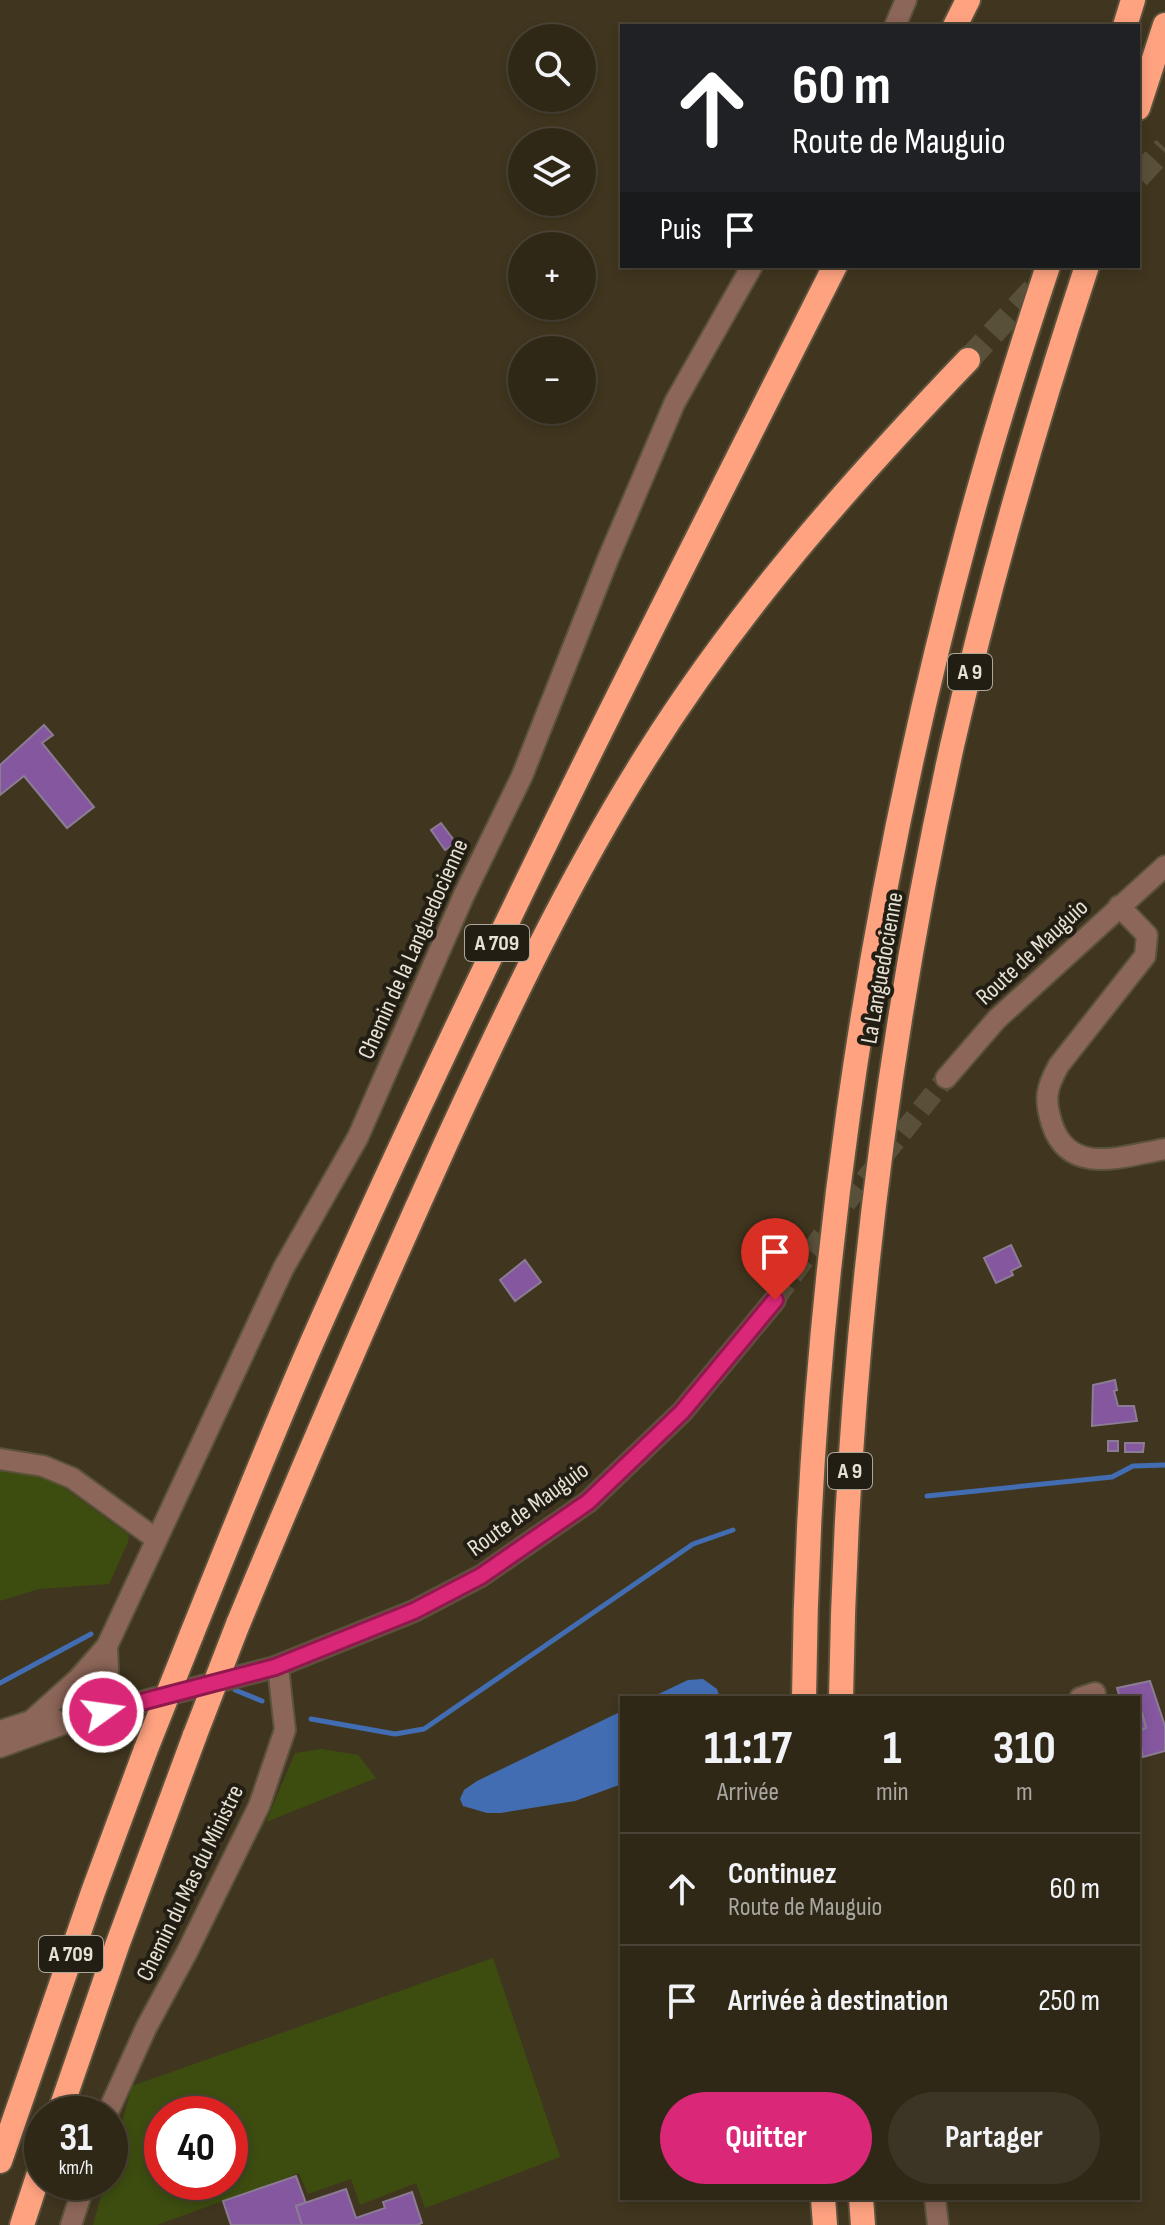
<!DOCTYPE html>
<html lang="fr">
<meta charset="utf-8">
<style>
:root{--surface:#302817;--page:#3c3424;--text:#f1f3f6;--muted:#a8a6a1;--line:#4b4436;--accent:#db2777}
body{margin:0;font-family:"Sofia Sans Condensed",sans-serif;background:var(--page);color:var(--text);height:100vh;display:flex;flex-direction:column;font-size:30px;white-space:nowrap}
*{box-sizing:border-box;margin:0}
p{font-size:26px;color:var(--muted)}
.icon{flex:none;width:44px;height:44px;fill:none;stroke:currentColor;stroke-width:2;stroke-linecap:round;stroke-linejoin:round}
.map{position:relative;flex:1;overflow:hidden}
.sheet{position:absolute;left:620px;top:1696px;width:520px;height:504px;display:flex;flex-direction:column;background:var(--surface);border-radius:0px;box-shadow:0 4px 12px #0003,0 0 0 2px var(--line)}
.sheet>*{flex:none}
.banner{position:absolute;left:620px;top:24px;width:520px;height:244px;border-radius:0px;box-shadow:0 4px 12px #0003,0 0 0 2px var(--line);background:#202124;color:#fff;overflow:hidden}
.tools{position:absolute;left:508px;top:24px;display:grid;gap:16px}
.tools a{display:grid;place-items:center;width:88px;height:88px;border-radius:50%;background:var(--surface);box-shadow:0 4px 12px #0003,0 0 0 2px var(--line);font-size:40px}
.speed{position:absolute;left:24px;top:2096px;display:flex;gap:16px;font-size:40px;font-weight:700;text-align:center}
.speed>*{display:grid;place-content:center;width:104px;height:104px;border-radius:50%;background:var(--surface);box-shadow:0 4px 12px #0003,0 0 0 2px var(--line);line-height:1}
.speed small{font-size:20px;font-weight:400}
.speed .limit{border:12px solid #d22;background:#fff;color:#111}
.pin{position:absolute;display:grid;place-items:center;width:68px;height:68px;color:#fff;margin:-82px -34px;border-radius:50% 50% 50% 0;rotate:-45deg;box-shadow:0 0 8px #0007}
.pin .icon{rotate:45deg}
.me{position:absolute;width:88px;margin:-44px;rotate:76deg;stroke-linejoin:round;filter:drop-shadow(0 0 6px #0008)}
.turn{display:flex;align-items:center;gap:28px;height:168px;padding:0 40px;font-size:36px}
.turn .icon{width:104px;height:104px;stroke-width:2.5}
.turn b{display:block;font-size:56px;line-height:68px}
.then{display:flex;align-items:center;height:76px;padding:0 40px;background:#0003;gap:16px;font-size:30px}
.eta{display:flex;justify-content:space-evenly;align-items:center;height:136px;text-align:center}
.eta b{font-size:48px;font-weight:700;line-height:56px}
.action{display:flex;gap:16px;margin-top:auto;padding:16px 40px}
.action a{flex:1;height:92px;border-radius:48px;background:var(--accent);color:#fff;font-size:32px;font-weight:700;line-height:92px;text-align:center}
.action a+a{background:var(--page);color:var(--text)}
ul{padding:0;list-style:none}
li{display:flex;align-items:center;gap:24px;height:112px;padding:0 40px;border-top:2px solid var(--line)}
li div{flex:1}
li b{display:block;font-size:30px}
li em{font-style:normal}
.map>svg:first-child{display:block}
.green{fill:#3d4d10;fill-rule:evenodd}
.water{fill:#426db2}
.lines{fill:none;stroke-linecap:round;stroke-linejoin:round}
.stream{stroke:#426db2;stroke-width:5}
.building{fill:#84579e;stroke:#8b7c94;stroke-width:2}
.tertiary-tunnel{stroke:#59503a;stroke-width:20;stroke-dasharray:20 10;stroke-linecap:butt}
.motorway-tunnel{stroke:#59503a;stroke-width:24;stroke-dasharray:24 12;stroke-linecap:butt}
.minor-casing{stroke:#5b523c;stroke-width:24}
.tertiary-casing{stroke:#5b523c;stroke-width:24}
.motorway-casing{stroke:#5b523c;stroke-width:28}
.minor{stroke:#8c6658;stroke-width:20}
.tertiary{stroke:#8c6658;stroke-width:20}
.motorway{stroke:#fea280;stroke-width:24}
.motorway-bridge-casing{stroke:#5b523c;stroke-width:28;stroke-linecap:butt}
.motorway-bridge{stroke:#fea280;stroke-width:24}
.route-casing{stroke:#8e194d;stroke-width:20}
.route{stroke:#db2777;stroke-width:14}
.labels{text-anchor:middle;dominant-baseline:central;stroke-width:8;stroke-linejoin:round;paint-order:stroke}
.shield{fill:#231e14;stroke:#ada79a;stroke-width:2}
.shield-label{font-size:22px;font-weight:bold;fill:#e8e2d4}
.street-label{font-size:24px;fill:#e8e2d4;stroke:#231e14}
</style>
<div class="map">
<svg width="1165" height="2225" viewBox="0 0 1165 2225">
<rect width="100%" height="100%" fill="#40361f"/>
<g class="green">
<polygon points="0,1468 49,1477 129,1535 128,1542 109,1584 39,1589 0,1601"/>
<polygon points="321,1749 358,1755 376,1778 266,1822 295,1753"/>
<path d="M 493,1958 L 560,2157 L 425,2208 L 416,2183 L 360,2205 L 351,2179 L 308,2194 L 299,2173 L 157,2225 L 93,2225 L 105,2182 L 110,2182 L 110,2165 L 132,2086 ZM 162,2114 L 230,2114 L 230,2182 L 162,2182 Z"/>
</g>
<g class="water">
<polygon points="703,1679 717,1689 720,1698 650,1698 688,1680"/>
<polygon points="622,1711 622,1784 575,1801 501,1813 487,1813 463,1806 460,1799 464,1790 477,1781"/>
</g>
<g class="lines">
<g class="stream">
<polyline points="927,1496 1112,1477 1133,1466 1165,1465"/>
<polyline points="0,1683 91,1634"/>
<polyline points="235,1690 262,1701"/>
<polyline points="311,1719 395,1734 424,1729 693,1544 733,1530"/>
</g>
</g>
<g class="building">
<polygon points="44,725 53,735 42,743 94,807 67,828 24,776 0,795 0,765"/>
<polygon points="441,823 456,843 445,850 431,830"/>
<polygon points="1011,1245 1021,1266 1011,1271 1013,1275 996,1283 984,1258"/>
<polygon points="525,1260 541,1282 515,1301 500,1280"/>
<polygon points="1115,1380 1117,1390 1114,1391 1118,1406 1134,1406 1137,1421 1092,1426 1093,1385"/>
<rect x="1108" y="1441" width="10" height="10"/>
<polygon points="1125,1443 1144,1443 1143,1452 1125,1452"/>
<polygon points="1150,1681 1165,1726 1165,1751 1143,1757 1138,1731 1146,1728 1142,1713 1138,1714 1138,1698 1120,1698 1117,1688"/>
<polygon points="1142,1713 1146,1728 1138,1731 1138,1714"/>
<polygon points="296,2176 306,2203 296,2206 302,2225 231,2225 223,2201"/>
<polygon points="346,2189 356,2218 385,2208 383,2202 412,2192 422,2223 417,2225 302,2225 296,2206"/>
</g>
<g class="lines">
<polyline class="tertiary-tunnel" points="775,1300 842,1208 946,1078"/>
<g class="motorway-tunnel">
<polyline points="1138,177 1165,148"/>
<polyline points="968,360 1048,274"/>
</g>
<g class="minor-casing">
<g id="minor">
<polyline points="895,26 906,0"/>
<polyline points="0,1459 43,1466 72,1478 156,1539"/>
<polyline points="1080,1698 1095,1693"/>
<polyline points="103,1712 108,1670 107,1646"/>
<polyline points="31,1721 78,1679 107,1646 283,1269 358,1137 464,895 522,776 608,559 675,402 752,266"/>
<polyline points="107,2114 146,2028 187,1952 259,1806 285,1730 279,1676 275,1667"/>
<polyline points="935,2198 938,2225"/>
<polyline points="71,2225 85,2182"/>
</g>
</g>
<g class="tertiary-casing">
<g id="tertiary">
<path d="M 1119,906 L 1147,935 L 1145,956 L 1059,1065 C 1046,1088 1044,1099 1052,1124 C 1069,1177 1124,1156 1165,1149"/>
<polyline points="946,1078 997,1019 1165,866"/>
<polyline points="0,1731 31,1721 54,1719"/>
<polyline points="0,1747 82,1717 275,1667 414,1611 481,1576 588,1502 682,1412 775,1300"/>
</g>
</g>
<g class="motorway-casing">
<g id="motorway">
<polyline points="955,26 968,0"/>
<polyline points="1125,26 1133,0"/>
<polyline points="1138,108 1165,25"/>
<path d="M 238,1624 C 305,1462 374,1302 446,1143 C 507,1010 569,879 647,755 C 738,610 849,484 968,360"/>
<path d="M 191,1636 C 231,1537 270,1438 313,1340 C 474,976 655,621 835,266"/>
<path d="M 804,1698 C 808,1305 865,911 967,533 C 991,443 1019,354 1048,266"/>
<path d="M 841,1698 C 846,1378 883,1058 952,746 C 989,584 1035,424 1087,266"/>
<polyline points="59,2114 118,1943 195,1735"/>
<polyline points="0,2161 93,1892 146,1749"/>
<polyline points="823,2198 825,2225"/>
<polyline points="861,2198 863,2225"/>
<polyline points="22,2225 42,2164"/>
</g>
</g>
<use href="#minor" class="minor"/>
<use href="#tertiary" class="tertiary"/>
<use href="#motorway" class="motorway"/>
<g class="motorway-bridge-casing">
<g id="motorway-bridge">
<polyline points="195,1735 238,1624"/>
<polyline points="146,1749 191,1636"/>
</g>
</g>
<use href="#motorway-bridge" class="motorway-bridge"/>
</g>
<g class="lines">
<g class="route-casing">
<polyline id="route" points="103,1712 275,1667 414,1611 481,1576 588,1502 682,1412 775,1300"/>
</g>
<use href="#route" class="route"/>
</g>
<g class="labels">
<g class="shield">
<rect x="948" y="654" width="44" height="36" rx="6"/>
<rect x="465" y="925" width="64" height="36" rx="6"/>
<rect x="828" y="1453" width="44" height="36" rx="6"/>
<rect x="39" y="1936" width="64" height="36" rx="6"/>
</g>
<g class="shield-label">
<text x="970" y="672">A 9</text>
<text x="497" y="943">A 709</text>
<text x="850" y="1471">A 9</text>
<text x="71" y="1954">A 709</text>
</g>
<g class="street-label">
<text transform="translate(413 949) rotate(-66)">Chemin de la Languedocienne</text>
<text transform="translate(1032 952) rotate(-43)">Route de Mauguio</text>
<text transform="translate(882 968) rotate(-80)">La Languedocienne</text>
<text transform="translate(528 1509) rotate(-36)">Route de Mauguio</text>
<text transform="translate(190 1883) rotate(-64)">Chemin du Mas du Ministre</text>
</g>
</g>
</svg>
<div class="tools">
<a><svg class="icon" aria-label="search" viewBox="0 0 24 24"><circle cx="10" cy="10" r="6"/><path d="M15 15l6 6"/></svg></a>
<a><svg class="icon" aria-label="layers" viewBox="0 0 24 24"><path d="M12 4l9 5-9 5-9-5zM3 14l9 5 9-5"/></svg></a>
<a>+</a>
<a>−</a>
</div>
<div class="speed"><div>31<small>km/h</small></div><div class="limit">40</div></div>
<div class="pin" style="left:775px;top:1300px;background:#d93025"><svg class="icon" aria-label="arrive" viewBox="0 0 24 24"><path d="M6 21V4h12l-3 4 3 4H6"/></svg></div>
<svg class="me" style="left:103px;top:1712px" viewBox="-20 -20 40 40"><circle r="17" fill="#db2777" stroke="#fff" stroke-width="3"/><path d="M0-11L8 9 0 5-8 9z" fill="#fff"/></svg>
<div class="banner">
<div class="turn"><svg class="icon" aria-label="ahead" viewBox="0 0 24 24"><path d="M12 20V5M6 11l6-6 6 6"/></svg><div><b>60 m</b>Route de Mauguio</div></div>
<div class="then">Puis<svg class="icon" aria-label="arrive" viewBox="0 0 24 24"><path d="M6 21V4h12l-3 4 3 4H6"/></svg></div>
</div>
<section class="sheet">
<div class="eta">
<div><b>11:17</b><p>Arrivée</p></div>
<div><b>1</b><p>min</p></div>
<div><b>310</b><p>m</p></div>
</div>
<ul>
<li><svg class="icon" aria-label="ahead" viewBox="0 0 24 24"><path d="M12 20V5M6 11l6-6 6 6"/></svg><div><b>Continuez</b><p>Route de Mauguio</p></div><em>60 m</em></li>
<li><svg class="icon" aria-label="arrive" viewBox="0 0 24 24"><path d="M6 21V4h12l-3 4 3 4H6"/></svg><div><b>Arrivée à destination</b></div><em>250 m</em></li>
</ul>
<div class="action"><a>Quitter</a><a>Partager</a></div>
</section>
</div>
